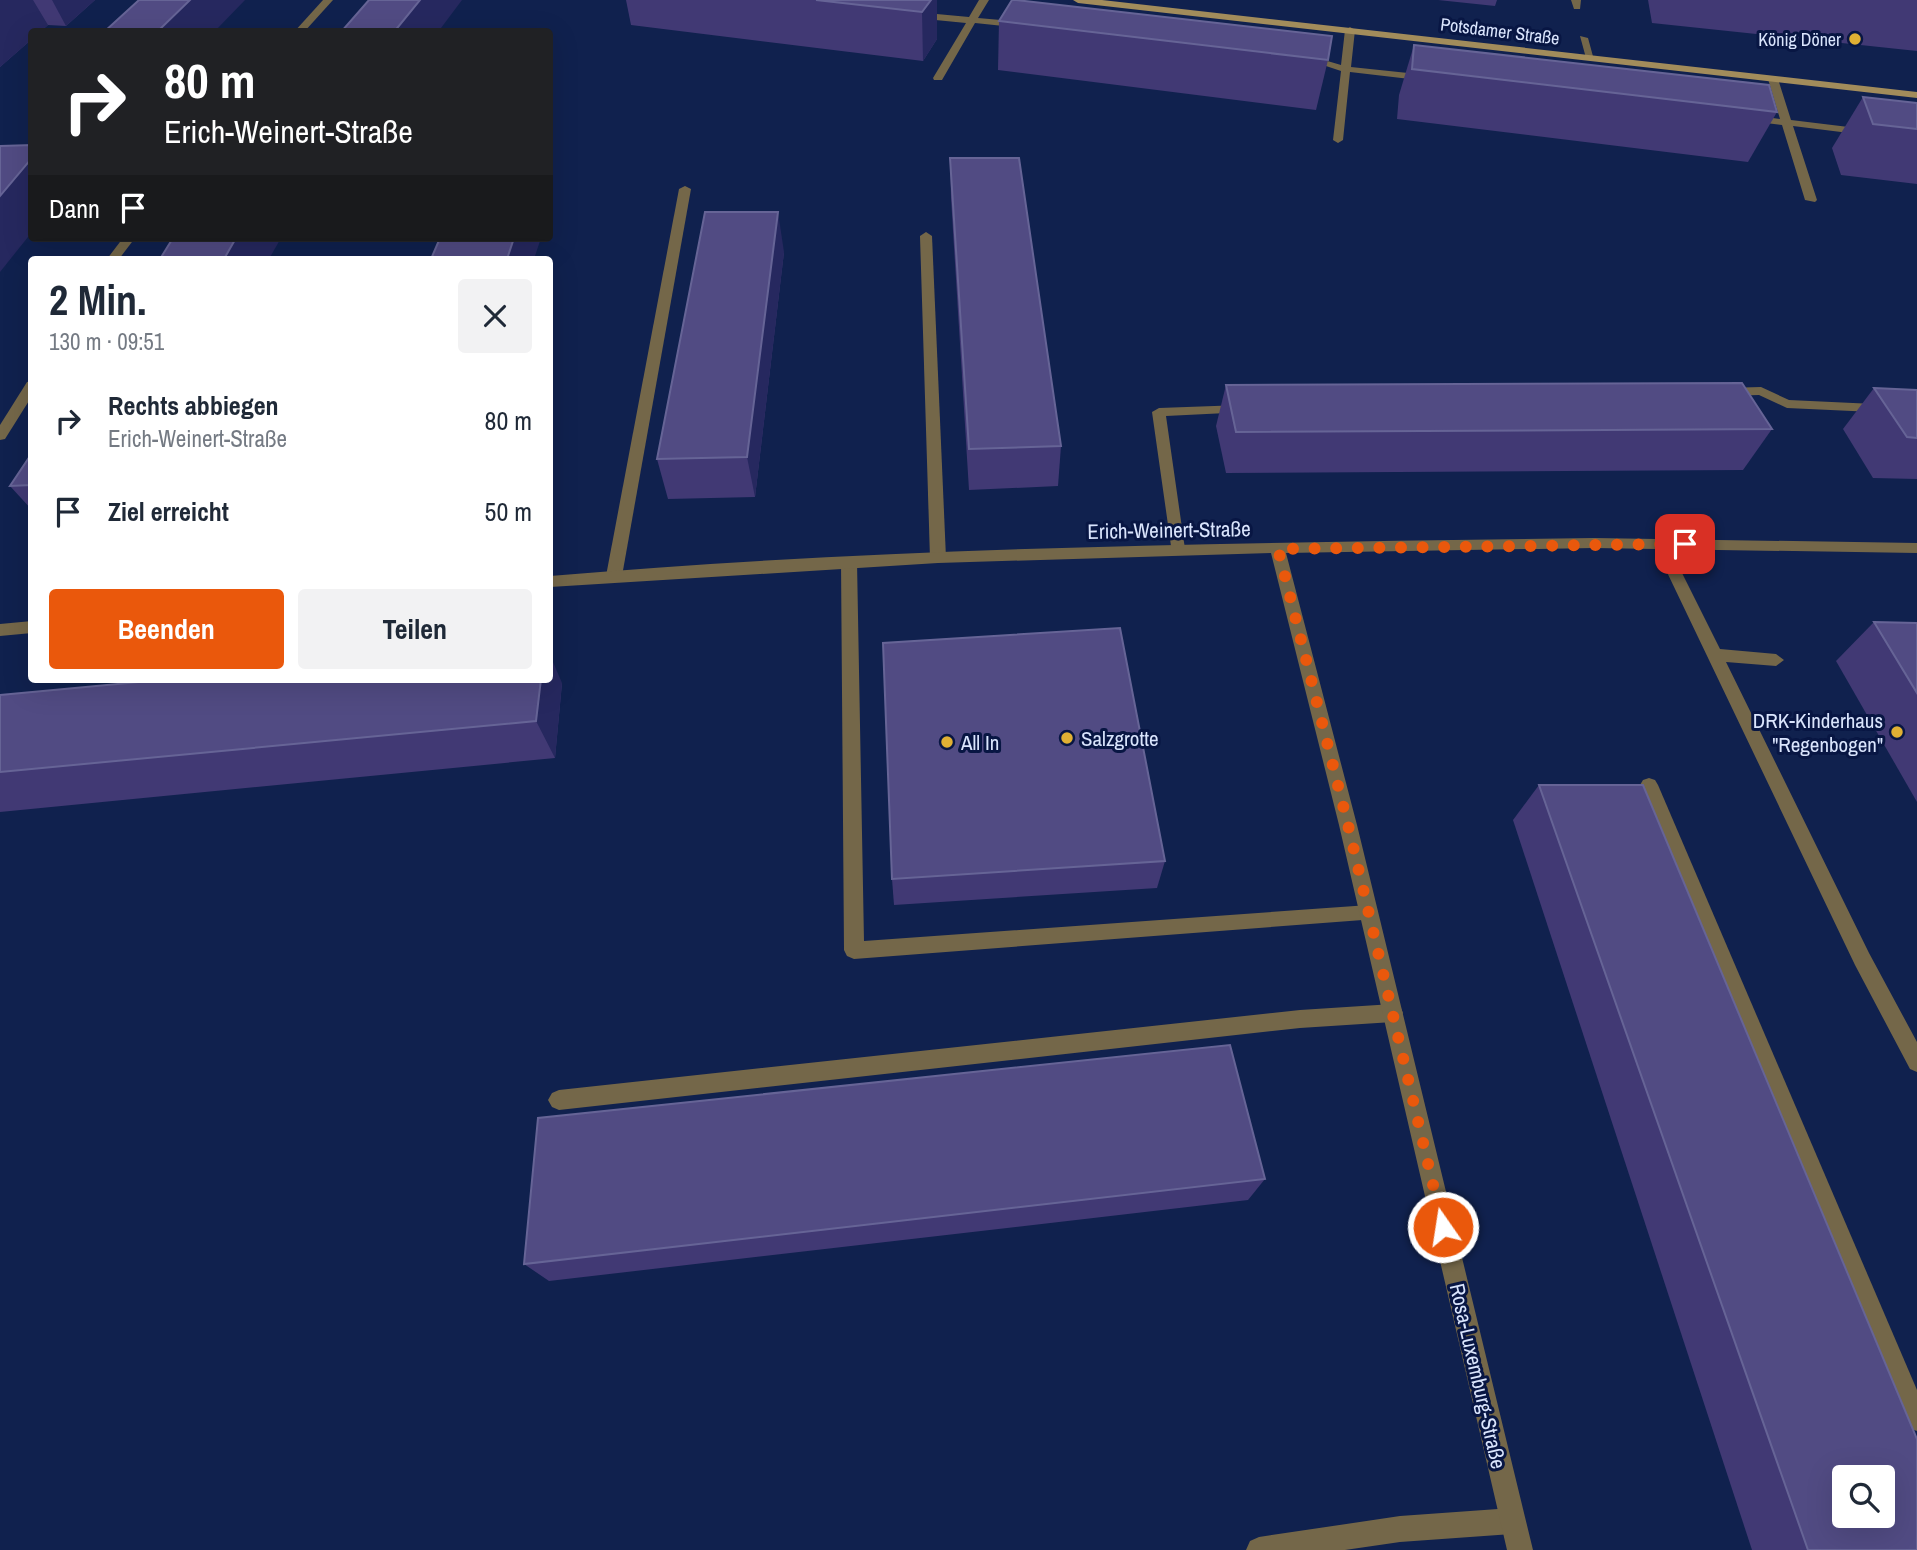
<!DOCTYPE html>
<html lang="de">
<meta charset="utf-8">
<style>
:root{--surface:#fff;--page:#f2f2f3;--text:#1f2937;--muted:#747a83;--accent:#ea580c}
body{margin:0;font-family:"Archivo Narrow",sans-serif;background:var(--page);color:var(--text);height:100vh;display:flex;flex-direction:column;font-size:26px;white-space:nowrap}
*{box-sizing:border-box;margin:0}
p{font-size:23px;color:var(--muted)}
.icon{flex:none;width:38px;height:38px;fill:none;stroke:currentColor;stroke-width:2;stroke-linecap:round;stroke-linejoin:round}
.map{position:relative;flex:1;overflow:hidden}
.panel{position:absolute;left:28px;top:256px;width:525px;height:427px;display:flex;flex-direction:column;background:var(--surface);border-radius:7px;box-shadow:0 7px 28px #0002}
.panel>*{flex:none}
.banner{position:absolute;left:28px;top:28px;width:525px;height:214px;border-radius:7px;box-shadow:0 7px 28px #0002;background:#202124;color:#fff;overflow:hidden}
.controls{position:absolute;left:1832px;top:1465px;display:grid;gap:14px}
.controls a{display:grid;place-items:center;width:63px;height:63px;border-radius:7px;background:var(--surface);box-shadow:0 7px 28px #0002;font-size:35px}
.pin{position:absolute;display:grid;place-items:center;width:60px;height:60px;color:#fff;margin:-30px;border-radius:14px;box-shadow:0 4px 10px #0006}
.me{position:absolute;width:77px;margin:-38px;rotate:347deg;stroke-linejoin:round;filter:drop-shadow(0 0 5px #0008)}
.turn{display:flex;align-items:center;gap:24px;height:147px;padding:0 21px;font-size:32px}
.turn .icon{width:91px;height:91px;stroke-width:2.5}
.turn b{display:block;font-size:49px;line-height:60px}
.then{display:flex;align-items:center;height:66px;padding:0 21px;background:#0003;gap:14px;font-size:26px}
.round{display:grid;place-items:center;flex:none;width:74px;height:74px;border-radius:7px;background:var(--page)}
.headline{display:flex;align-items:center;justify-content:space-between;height:119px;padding:0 21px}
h1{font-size:42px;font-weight:700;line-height:52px}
.button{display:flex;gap:14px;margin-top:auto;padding:14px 21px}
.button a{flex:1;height:80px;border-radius:7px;background:var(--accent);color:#fff;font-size:28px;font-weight:700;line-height:80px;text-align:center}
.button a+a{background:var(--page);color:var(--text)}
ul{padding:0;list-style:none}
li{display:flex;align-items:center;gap:21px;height:91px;padding:0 21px}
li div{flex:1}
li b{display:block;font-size:26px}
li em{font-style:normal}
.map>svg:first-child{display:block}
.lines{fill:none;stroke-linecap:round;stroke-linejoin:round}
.lane{fill:#746749;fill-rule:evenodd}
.street{fill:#746749;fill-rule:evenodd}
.secondary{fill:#a28c5b;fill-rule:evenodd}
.wall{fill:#413974}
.shaded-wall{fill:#26285f}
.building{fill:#514b83;stroke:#666496;stroke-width:2;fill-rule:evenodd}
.route{stroke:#ea580c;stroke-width:12;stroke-dasharray:0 21.6}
.poi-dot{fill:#e0b034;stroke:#081643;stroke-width:2.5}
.labels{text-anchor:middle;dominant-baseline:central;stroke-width:6;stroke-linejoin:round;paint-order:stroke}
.far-street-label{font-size:18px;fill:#dae5fd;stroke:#081643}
.far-poi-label{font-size:18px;fill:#dae5fd;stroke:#081643;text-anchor:end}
.street-label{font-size:21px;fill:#dae5fd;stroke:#081643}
.poi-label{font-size:21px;fill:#dae5fd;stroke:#081643;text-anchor:start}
</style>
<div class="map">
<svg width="1917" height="1550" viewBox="0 0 1917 1550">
<rect width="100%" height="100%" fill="#10214e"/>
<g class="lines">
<g class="lane">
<polygon points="979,0 989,0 978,18 1023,22 1028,25 1023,28 975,23 942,80 934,80 933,78 966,23 915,18 910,15 915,12 969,17"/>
<polygon points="1571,0 1581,0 1580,9 1574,9"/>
<polygon points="1350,27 1355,30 1351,67 1427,75 1432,78 1427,81 1350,72 1343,140 1338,143 1333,140 1341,71 1302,58 1307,55 1341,65 1345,30"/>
<polygon points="1580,36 1588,38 1594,60 1586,58"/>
<polygon points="1773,76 1778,79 1791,120 1865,129 1870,132 1865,135 1793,126 1817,200 1815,202 1805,200 1782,125 1750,121 1745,118 1750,115 1780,119 1768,79"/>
<polygon points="685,186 691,189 622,576 614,582 606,576 679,189"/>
<polygon points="926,232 932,236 946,558 938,563 930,558 920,236"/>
<polygon points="1761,387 1789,400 1917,406 1917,414 1787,408 1759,395 1724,396 1717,392 1724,388"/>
<polygon points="1242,405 1249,409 1247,412 1166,416 1185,549 1177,554 1172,553 1152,412 1159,408"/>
<polygon points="1660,538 1667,543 1720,649 1776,654 1784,660 1776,666 1726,662 1869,953 1917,1042 1917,1072 1910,1069 1855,965 1653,543"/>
<polygon points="849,557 857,562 864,941 1369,905 1376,907 1378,913 1376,919 854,959 847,956 844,950 841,562"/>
<polygon points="1649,778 1655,780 1658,785 1917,1390 1917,1431 1908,1428 1640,785 1643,780"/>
<polygon points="1393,1004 1400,1006 1403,1013 1400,1020 1393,1022 1300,1028 559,1110 552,1107 548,1100 552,1093 559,1090 1300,1010"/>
<polygon points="1512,1508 1521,1512 1525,1521 1521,1530 1512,1534 1400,1542 1345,1550 1246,1550 1250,1541 1259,1537 1400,1516"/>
</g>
<g class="street">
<polygon points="323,0 333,0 304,32 294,32"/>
<polygon points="123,238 135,238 119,259 107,259"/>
<polygon points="32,381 32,396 5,439 0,440 0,425 27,382"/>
<path d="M 1594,538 L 1917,543 L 1917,553 L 1594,548 L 1286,553 L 1357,825 L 1533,1550 L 1507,1550 L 1339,825 L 1271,553 L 938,563 L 550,587 L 550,576 C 897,546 1246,543 1594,538 Z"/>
<polygon points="32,621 32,633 0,636 0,624"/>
</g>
<polygon class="secondary" points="1073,0 1102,0 1917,92 1917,98 1078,3"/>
</g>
<g class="wall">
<polygon points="0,0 95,0 66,26 48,25 0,67"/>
<polygon points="626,0 937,0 937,39 923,61 631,25"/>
<polygon points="1438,0 1497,0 1495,6"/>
<polygon points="1648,0 1917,0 1917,51 1652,23"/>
<polygon points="999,21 1328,60 1316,110 998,70"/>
<polygon points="1414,45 1777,112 1748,162 1397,119 1399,95"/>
<polygon points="1863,97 1917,103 1917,184 1841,175 1832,148"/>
<polygon points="950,158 1061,446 1058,486 969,490 951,198"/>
<polygon points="784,252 755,497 668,499 657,459"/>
<polygon points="1226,385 1772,429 1743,470 1226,473 1216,426"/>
<polygon points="1874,388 1917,390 1917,479 1873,478 1843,429"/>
<polygon points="32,453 32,510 10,486"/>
<polygon points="1874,622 1917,623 1917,802 1836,661"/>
<polygon points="562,683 555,758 0,812 0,695"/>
<polygon points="1539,785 1917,1550 1752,1550 1513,820"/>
<polygon points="1165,861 1157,888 894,905 892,879"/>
<polygon points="1265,1179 1248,1200 549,1281 524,1264"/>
</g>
<g class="shaded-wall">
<polygon points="0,0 33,0 48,25 40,32 32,32 32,39 0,67"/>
<polygon points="52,0 95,0 66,26"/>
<polygon points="190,0 245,0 214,32 157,32"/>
<polygon points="420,0 462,0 438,32 394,32"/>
<polygon points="931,0 937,0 937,39 923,61 922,12"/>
<polygon points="32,158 32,232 0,272 0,196"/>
<polygon points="778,212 784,252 755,497 747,457"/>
<polygon points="236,238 281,238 269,259 224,259"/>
<polygon points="514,238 541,238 534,259 507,259"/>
<polygon points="550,655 562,683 555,758 536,721 541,679 550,679"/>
</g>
<g class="building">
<polygon points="139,0 190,0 157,32 104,32"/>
<polygon points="369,0 420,0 394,32 341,32"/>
<polygon points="816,0 931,0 922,12"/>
<polygon points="1012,0 1016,0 1332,36 1328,60 999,21"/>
<polygon points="1414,45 1769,85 1777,112 1412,69"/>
<polygon points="1863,97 1917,103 1917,129 1873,124"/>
<polygon points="32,145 32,158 0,196 0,146"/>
<polygon points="950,158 1019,158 1061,446 969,449"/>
<polygon points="705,212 778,212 747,457 657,459"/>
<polygon points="173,238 236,238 224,259 160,259"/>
<polygon points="440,238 514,238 507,259 431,259"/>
<polygon points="1742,383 1772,429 1236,432 1226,385"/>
<polygon points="1874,388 1917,390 1917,438 1907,437"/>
<polygon points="32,453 32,485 10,486"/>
<polygon points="1874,622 1917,623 1917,693"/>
<polygon points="1120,628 1165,861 892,879 883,643"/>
<polygon points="171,679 541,679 536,721 0,772 0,695"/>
<path d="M 1539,785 L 1643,785 L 1917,1439 L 1917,1550 L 1808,1550 ZM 1844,1477 L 1883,1477 L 1883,1516 L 1844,1516 Z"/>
<polygon points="1230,1045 1265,1179 524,1264 538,1118"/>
</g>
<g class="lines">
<polyline class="route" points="1443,1227 1348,825 1278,549 1685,544"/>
</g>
<g class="poi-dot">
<circle cx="1855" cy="39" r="7"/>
<circle cx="1897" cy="732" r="7"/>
<circle cx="1067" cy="738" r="7"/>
<circle cx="947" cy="742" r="7"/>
</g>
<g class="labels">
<g class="far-street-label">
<text transform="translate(1500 31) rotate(7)">Potsdamer Straße</text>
</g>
<g class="far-poi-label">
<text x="1841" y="39">König Döner</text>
</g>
<g class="street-label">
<text transform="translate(1169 530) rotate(-1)">Erich-Weinert-Straße</text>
<text transform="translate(1478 1376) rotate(77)">Rosa-Luxemburg-Straße</text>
</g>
<g class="poi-label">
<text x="1883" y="720" text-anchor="end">DRK-Kinderhaus<tspan x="1883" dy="24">"Regenbogen"</tspan></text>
<text x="1081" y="738">Salzgrotte</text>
<text x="961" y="742">All In</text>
</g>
</g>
</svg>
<div class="controls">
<a><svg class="icon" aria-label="search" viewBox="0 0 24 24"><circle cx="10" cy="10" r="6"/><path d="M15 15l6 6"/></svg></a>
</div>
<div class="pin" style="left:1685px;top:544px;background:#d93025"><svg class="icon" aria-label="arrive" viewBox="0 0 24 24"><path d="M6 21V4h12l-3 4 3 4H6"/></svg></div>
<svg class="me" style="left:1443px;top:1227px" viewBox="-20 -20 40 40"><circle r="17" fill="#ea580c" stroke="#fff" stroke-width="3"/><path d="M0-11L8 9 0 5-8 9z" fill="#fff"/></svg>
<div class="banner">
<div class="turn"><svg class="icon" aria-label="right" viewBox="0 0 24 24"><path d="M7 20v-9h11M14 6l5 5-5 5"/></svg><div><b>80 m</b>Erich-Weinert-Straße</div></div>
<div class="then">Dann<svg class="icon" aria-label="arrive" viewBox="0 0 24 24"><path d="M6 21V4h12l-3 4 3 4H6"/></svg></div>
</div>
<section class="panel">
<div class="headline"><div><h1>2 Min.</h1><p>130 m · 09:51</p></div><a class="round"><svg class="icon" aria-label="close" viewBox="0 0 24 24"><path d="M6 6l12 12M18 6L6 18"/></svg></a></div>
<ul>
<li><svg class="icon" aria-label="right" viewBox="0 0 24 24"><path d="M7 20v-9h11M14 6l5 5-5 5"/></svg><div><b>Rechts abbiegen</b><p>Erich-Weinert-Straße</p></div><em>80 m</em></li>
<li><svg class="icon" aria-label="arrive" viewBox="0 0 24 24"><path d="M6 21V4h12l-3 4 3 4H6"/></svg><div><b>Ziel erreicht</b></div><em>50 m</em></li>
</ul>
<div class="button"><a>Beenden</a><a>Teilen</a></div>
</section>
</div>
